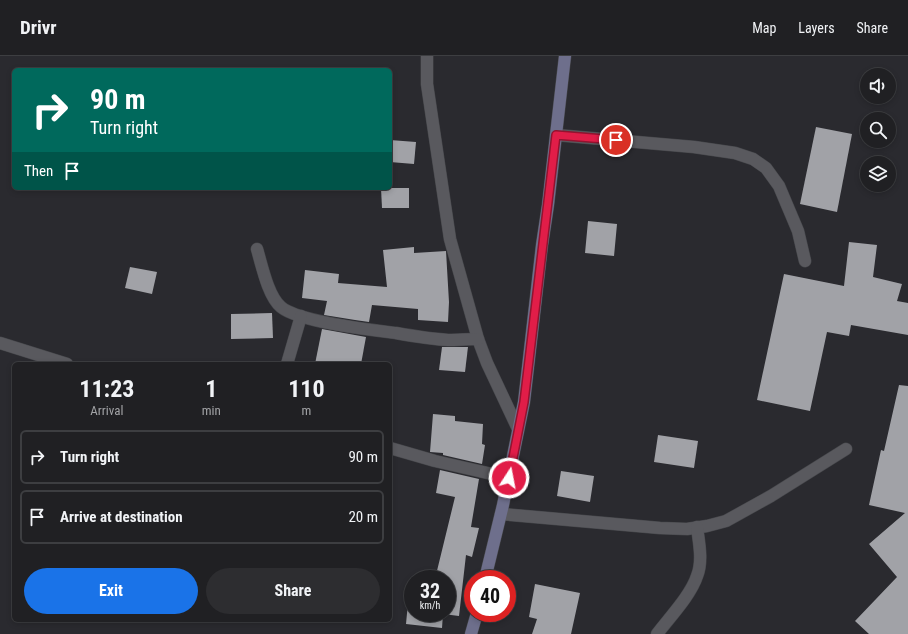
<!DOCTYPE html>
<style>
:root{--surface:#202023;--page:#2d2d30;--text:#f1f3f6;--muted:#a2a3a6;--line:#3d3e41;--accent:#1a73e8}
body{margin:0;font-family:"Roboto Condensed",sans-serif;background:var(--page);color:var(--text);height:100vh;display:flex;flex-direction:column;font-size:15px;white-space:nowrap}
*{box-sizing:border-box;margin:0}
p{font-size:13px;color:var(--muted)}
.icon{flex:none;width:22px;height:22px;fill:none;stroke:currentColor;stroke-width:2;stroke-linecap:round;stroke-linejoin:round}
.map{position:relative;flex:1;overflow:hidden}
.drawer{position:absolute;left:12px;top:306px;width:380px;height:260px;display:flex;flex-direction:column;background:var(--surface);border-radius:6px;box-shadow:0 2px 6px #0003,0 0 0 1px var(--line)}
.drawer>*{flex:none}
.guide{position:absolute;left:12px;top:12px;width:380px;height:122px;border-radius:6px;box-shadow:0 2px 6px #0003,0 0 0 1px var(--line);background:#00695c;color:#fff;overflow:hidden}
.controls{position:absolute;left:860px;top:12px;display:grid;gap:8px}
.controls a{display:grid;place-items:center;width:36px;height:36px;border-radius:50%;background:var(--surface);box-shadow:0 2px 6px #0003,0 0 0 1px var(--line);font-size:20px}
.speed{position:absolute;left:404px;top:514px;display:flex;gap:8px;font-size:20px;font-weight:700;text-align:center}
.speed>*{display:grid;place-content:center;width:52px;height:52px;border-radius:50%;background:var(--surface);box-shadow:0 2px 6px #0003,0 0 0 1px var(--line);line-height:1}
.speed small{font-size:10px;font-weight:400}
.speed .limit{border:6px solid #d22;background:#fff;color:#111}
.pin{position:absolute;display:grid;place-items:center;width:34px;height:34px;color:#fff;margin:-17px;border:2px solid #fff;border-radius:50%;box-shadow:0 1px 4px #0007}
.me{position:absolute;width:44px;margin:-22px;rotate:11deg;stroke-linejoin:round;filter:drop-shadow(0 0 3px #0008)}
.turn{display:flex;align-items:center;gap:14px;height:84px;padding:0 12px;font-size:18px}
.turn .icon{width:52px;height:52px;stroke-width:2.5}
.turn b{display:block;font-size:28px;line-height:34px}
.then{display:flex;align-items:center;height:38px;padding:0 12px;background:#0003;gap:8px;font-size:15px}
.eta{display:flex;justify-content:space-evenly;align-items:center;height:68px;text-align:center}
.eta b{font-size:24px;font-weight:700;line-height:28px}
.primary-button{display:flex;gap:8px;margin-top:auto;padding:8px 12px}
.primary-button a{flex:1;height:46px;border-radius:24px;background:var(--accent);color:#fff;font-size:16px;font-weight:700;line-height:46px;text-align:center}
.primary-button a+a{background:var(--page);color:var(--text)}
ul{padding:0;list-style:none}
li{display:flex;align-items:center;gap:12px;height:54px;margin:0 8px 6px;padding:0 4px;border:2px solid var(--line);border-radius:6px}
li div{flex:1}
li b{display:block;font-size:15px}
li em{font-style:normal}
header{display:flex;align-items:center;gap:24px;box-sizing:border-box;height:56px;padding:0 20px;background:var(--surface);border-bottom:1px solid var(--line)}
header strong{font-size:19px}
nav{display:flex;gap:22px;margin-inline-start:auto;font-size:14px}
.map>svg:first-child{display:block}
.building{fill:#a1a2a7}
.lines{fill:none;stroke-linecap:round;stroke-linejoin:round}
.street-casing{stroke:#46474b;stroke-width:13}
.secondary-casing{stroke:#46474b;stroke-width:13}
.street{stroke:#59595e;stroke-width:12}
.secondary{stroke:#6e6f8c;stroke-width:12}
.route-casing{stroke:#92132f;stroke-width:10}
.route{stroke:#e11d48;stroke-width:7}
</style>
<header>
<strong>Drivr</strong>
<nav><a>Map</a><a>Layers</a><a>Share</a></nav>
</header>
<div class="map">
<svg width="908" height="578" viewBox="0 0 908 578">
<rect width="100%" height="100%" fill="#2a2a2f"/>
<g class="building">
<polygon points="816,71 852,78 837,156 800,148"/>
<polygon points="390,84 416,86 414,108 390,106"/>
<polygon points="381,132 409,132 409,152 382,152"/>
<polygon points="588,165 617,168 614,200 585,197"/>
<polygon points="849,186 877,189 873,221 902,228 897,245 908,247 908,279 851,269 849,280 827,276 810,355 757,344 784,218 844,230"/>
<polygon points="414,191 414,197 446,195 449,246 448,266 418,264 418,253 372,249 369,266 355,264 324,259 327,245 302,242 305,214 339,218 338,227 387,231 383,194"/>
<polygon points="130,211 157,216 152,238 125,232"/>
<polygon points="272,257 273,282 231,283 231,258"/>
<polygon points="322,273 366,281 361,308 315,308"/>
<polygon points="442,291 468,291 465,316 439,314"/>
<polygon points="899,329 908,330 908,578 869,578 855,565 897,521 869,488 905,457 869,449 881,394 884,395"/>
<polygon points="433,358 455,360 455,365 483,368 482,388 485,389 482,408 443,399 443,397 430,396"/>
<polygon points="658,379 698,385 694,412 654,406"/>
<polygon points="440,414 479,423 471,471 479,472 472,501 466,499 459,560 443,558 442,572 406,568 410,525 413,526 413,557 447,557 447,523 435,523 455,441 436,437"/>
<polygon points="561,415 594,420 590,446 557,440"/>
<polygon points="535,528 580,537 571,578 532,578 537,563 529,561"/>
</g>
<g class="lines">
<g class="street-casing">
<g id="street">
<polyline points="427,0 427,28 450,183 478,283 487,307 518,373"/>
<polyline points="556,79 694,91 735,97 753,103 766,112 779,130 798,175 805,205"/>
<path d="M 257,193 C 262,210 268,240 281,251 C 299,266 371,274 396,277 C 413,280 431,283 448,284 C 458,284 468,283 478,283"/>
<polyline points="0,287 67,308"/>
<polyline points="287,308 301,260"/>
<polyline points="390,392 435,405 509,422"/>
<polyline points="501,458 660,472 687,473 707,470 726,465 771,440 846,393"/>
<path d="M 657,578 C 669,562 691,539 697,520 C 703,505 699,487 697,471"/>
</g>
</g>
<g class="secondary-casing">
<g id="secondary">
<polyline points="485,523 503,449 524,346 542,189 548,149 565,0"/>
<polyline points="471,578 477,557"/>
</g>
</g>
<use href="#street" class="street"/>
<use href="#secondary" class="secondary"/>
</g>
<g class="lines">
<g class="route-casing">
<polyline id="route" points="509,422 524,346 556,79 616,84"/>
</g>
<use href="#route" class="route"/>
</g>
</svg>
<div class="controls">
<a><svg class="icon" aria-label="sound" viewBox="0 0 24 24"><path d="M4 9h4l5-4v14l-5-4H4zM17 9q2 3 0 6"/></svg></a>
<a><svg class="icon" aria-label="search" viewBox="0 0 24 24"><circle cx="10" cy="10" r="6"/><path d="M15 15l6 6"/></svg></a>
<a><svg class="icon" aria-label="layers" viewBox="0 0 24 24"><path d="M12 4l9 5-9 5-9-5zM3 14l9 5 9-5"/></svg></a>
</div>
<div class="speed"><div>32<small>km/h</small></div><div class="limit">40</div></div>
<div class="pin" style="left:616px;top:84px;background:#d93025"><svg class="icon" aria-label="arrive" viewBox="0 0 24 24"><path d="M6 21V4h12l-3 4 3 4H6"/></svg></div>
<svg class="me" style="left:509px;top:422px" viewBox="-20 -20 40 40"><circle r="17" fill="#e11d48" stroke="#fff" stroke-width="3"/><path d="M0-11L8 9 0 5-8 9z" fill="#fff"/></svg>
<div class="guide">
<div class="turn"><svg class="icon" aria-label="right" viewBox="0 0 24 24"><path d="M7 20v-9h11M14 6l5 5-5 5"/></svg><div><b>90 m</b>Turn right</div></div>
<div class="then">Then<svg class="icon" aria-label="arrive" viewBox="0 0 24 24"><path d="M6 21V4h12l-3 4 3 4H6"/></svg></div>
</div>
<section class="drawer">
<div class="eta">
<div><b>11:23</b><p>Arrival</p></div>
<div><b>1</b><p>min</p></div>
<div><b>110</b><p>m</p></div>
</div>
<ul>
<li><svg class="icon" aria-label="right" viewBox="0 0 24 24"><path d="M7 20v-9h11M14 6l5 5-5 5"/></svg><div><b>Turn right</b></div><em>90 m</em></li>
<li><svg class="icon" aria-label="arrive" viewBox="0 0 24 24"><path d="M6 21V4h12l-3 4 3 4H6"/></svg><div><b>Arrive at destination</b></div><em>20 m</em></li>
</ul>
<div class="primary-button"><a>Exit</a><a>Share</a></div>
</section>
</div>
